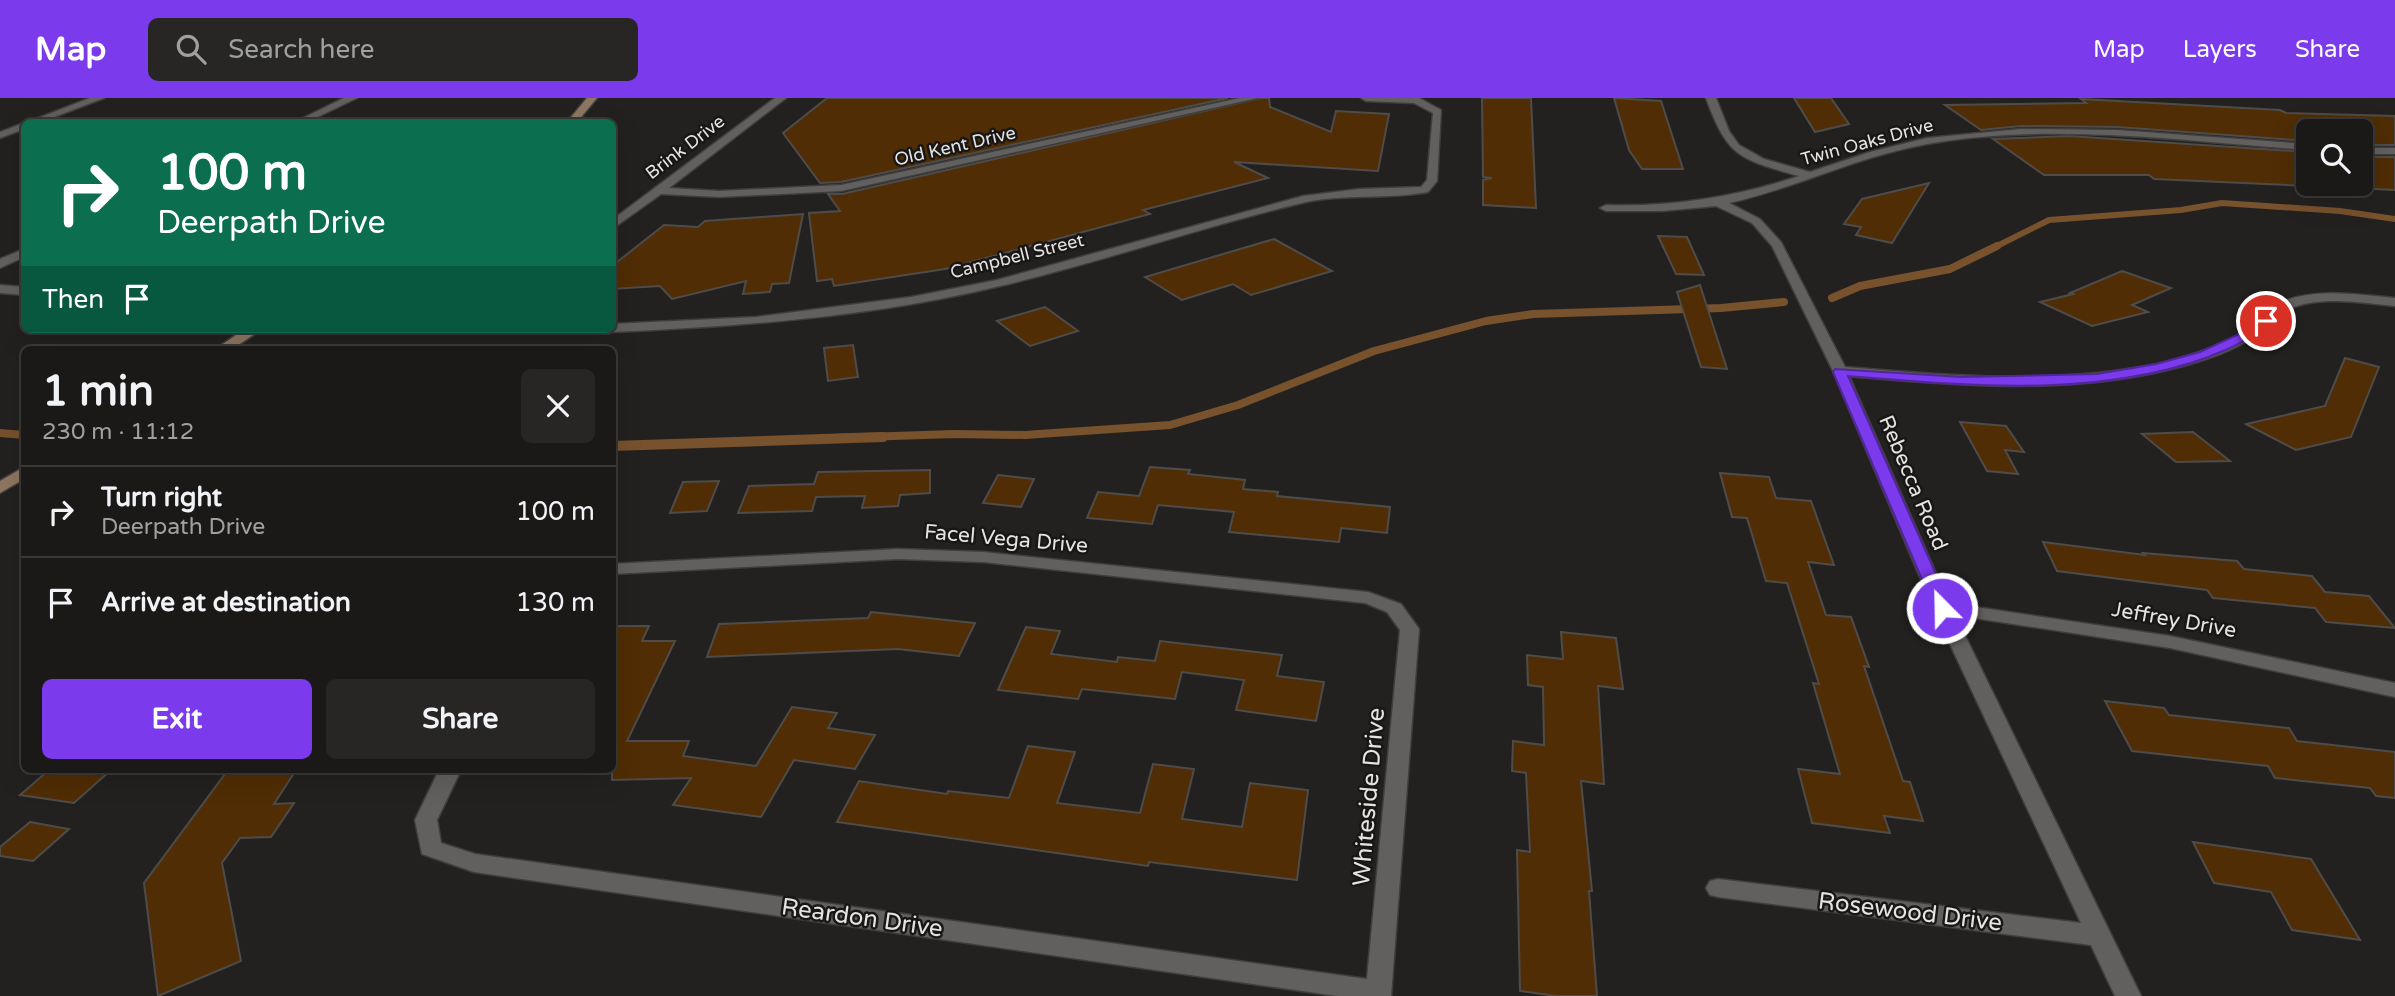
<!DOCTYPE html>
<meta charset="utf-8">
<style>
:root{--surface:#1a1917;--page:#272624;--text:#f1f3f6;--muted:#9fa0a1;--line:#383836;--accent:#7c3aed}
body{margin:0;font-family:"Varela Round",sans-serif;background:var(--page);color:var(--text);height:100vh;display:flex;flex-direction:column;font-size:26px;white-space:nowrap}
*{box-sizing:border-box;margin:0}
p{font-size:23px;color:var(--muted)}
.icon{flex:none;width:38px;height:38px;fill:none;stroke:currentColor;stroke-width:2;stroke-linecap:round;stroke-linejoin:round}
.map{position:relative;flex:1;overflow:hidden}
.sheet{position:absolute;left:21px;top:248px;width:595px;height:427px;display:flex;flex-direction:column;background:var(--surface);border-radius:10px;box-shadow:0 7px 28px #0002,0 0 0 2px var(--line)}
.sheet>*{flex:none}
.banner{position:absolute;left:21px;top:21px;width:595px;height:214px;border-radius:10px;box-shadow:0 7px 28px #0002,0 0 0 2px var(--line);background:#0b6e4f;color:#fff;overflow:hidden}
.fabs{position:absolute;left:2296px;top:21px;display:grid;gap:14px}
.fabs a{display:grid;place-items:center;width:77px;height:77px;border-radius:10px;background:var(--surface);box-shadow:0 7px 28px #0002,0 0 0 2px var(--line);font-size:35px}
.pin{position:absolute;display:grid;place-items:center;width:60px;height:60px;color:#fff;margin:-30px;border:4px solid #fff;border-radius:50%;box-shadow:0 2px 7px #0007}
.me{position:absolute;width:77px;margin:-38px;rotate:337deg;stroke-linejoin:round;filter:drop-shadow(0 0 5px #0008)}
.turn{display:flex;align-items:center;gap:24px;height:147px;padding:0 21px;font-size:32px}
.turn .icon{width:91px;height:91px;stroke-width:2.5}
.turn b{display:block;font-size:49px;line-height:60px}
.then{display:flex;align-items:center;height:66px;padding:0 21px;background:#0003;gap:14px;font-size:26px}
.round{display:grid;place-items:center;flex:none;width:74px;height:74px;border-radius:10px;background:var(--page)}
.headline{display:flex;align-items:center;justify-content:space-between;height:119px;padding:0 21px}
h1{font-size:42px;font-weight:700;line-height:52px}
.action{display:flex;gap:14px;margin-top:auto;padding:14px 21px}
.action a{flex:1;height:80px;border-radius:10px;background:var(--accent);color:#fff;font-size:28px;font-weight:700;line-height:80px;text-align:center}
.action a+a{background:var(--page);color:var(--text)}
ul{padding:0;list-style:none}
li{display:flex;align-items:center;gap:21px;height:91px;padding:0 21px;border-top:2px solid var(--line)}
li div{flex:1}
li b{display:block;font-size:26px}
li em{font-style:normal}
header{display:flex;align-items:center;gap:42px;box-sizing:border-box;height:98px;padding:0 35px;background:var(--accent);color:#fff}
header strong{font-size:33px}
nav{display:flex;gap:38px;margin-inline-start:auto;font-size:24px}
.search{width:490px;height:63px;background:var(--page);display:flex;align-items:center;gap:18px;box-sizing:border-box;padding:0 24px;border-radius:10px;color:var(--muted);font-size:26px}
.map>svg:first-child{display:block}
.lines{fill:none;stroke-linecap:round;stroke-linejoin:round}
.stream-far2{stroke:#78512d;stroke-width:6}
.stream-far1{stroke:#78512d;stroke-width:8}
.stream{stroke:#78512d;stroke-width:10}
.building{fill:#502d04;stroke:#4e4c4a;stroke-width:2}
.street-casing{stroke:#403e3d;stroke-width:3}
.secondary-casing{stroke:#403e3d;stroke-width:3}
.street{fill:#62605e;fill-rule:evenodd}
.secondary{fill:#8e7660;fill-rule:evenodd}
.route{fill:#7c3aed;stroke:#51269a;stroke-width:2}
.labels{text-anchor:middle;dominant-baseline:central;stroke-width:5;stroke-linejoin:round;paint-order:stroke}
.far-street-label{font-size:18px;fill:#e5e4e3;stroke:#191716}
.street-label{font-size:21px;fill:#e5e4e3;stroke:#191716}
.near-street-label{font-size:24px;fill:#e5e4e3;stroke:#191716}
</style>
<header>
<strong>Map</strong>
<div class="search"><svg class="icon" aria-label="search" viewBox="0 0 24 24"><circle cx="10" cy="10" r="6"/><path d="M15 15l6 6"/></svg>Search here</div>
<nav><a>Map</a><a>Layers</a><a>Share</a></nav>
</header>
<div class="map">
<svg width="2395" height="898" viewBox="0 0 2395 898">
<rect width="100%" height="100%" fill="#23211f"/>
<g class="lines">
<polyline class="stream-far2" points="1993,150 2049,122 2181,112 2222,105 2340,113 2395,121"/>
<g class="stream-far1">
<polyline points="1832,200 1860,188 1950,171 1997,148"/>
<polyline points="0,335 24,337"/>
<polyline points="833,340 954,336 1025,337 1170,327 1238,307 1374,253 1486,223 1533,216 1721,210 1784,204"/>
</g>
<polyline class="stream" points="612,348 883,339"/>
</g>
<g class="building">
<polygon points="827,0 1228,0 841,84 820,85 783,35"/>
<polygon points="1261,0 1269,0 1270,9 1331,34 1336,13 1389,16 1378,73 1234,64 1268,80 1143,112 1150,116 945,171 834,188 832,181 817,183 809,115 840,113 828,96 842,96"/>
<polygon points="1482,0 1531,0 1536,110 1483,107 1483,82 1492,80 1483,79"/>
<polygon points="1614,0 1661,3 1683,71 1642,71 1629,52"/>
<polygon points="1794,0 1831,0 1849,26 1815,34"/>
<polygon points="2081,1 2280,12 2286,15 2395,18 2395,47 2361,47 2361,33 2308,33 2308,43 2117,29 2021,28 1981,32 1945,7 2086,5"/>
<polygon points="2069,38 2308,54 2308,86 2361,86 2361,59 2395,59 2395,92 2154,81 2149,77 2044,77 1993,41"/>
<polygon points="1929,85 1892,145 1856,137 1861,129 1844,126 1862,101"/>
<polygon points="803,116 789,185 772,186 770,194 743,196 746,183 672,201 660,188 612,191 612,168 664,127 698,129 705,123"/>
<polygon points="1658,138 1687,139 1704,177 1676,176"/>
<polygon points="1274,141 1332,173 1251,197 1233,186 1182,202 1145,179"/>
<polygon points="2122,173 2171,190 2132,207 2148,214 2092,228 2040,204 2073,196 2070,195"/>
<polygon points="1700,187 1727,271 1701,269 1677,194"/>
<polygon points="1045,209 1078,233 1030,248 997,223"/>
<polygon points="853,247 858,279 828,283 824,250"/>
<polygon points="2345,260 2379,269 2351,339 2296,352 2246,326 2325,308"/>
<polygon points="1960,324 2006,328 2024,354 2005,352 2018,376 1987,373"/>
<polygon points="2193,334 2230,363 2176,364 2142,336"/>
<polygon points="1150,369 1190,372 1188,376 1245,382 1243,391 1278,394 1277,398 1390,409 1387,435 1341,430 1339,444 1229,434 1234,414 1158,407 1152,426 1087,420 1098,394 1139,398"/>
<polygon points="930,372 930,395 900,397 898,408 862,410 865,398 816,399 812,413 738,415 749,388 814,386 818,374"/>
<polygon points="1720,375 1769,379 1776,400 1811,403 1834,467 1808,464 1826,517 1851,519 1869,569 1864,568 1903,683 1910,684 1923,723 1884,718 1890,735 1812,725 1798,671 1840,676 1813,585 1819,586 1787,485 1766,483 1747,420 1732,419"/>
<polygon points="998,377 1034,381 1021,409 983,405"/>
<polygon points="719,383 707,413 670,415 683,384"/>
<polygon points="2043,444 2145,457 2143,455 2237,463 2244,471 2312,478 2325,494 2369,498 2395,530 2326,524 2315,510 2213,500 2207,492 2057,473"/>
<polygon points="871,514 975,525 959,558 898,551 707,559 719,526 868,520"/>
<polygon points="612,528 649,528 642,543 675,543 627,643 689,643 683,658 756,668 792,609 837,615 828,630 875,637 855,671 794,662 761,719 673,707 691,680 612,682"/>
<polygon points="1026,529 1060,533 1051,556 1117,564 1118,559 1155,563 1160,543 1282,557 1277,578 1324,584 1316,623 1236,612 1244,582 1182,574 1175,601 1082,591 1078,601 998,592"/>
<polygon points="1561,534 1616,540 1623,591 1598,588 1604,686 1581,683 1592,793 1589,793 1597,898 1556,898 1520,893 1517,752 1530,754 1526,675 1512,673 1513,643 1544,647 1543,589 1528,587 1527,557 1563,561"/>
<polygon points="2105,603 2164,610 2169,617 2289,630 2297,643 2395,654 2395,700 2376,698 2370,690 2275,680 2268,668 2132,653"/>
<polygon points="1028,648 1075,654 1057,705 1140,715 1153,666 1194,671 1182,721 1242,729 1250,685 1308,692 1297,782 1149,764 1148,768 837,724 859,683 947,696 948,693 1009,700"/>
<polygon points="49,672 111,672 74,705 20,697"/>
<polygon points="228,672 296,672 274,706 294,705 271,739 240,740 222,765 241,863 158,898 144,785"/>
<polygon points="30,724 69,731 33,763 0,758 0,749"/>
<polygon points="2193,744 2311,761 2360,842 2292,832 2271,794 2214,785"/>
</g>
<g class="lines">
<g class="street-casing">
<g id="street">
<polygon points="90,0 104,0 41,24 28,24"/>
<polygon points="344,0 357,0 307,24 295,24"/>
<polygon points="775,0 786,0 669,90 719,93 841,87 1240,0 1258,0 841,93 719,99 661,96 612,131 612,122"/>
<path d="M 1361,0 L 1419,0 L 1441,12 L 1437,83 L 1428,94 C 1387,102 1343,95 1302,105 C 1200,129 1102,164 1000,188 C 873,219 742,228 612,234 L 606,231 L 612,231 L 612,226 L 756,219 L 911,199 L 997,182 L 1303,98 L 1359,91 L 1421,89 L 1427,82 L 1433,15 L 1414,5 L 1366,3 Z"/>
<path d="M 1706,0 L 1716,0 L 1729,33 L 1739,47 L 1764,61 L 1810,74 L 1870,54 L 1927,40 L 2021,31 L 2117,32 L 2308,46 L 2308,52 C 2182,43 2052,24 1927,46 C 1859,58 1796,90 1729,105 L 1760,121 L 1781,144 L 1845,269 C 1949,278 2054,287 2157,266 C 2187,259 2221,249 2246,232 C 2258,224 2266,211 2279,205 C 2315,189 2358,197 2395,200 L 2395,208 C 2362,205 2321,197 2289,211 C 2276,216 2268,229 2256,237 C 2231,255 2197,265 2167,272 C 2063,297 1955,287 1849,278 L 1949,505 L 2170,538 L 2395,585 L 2395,599 L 2170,550 L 1955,517 L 2141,898 L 2115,898 L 2091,847 L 1718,799 L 1710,797 L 1706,790 L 1710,783 L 1718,781 L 2081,825 L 1933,510 L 1833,273 L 1772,148 L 1752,125 L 1716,108 L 1662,113 L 1606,113 L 1600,110 L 1606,107 C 1673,109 1736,99 1799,78 C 1740,61 1728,60 1706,0 Z"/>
<polygon points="24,25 24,31 0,40 0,34"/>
<rect x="2361" y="50" width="34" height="6"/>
<polygon points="24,151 24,159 0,170 0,161"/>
<polygon points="0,187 24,189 24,197 0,195"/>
<polygon points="444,231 595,231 588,235 451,235"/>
<polygon points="898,451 983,454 1368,494 1401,506 1419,531 1391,898 1337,898 474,774 422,756 415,722 439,672 461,672 437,722 441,745 475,756 1367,881 1400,532 1387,514 1365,505 983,464 898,461 612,476 612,466"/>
</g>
</g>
<g class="secondary-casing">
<g id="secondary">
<polygon points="587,0 597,0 577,24 567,24"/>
<polygon points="245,231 262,231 231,252 214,252"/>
<polygon points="24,369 24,381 0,395 0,383"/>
</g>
</g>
<use href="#street" class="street"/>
<use href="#secondary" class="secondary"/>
</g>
<path class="route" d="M 2266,219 L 2272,223 C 2260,236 2244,243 2228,251 C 2113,302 1970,288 1848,278 L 1951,510 L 1948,514 L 1936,514 L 1833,274 L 1835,271 L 1962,279 L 2097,276 L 2156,266 L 2200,254 L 2244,234 Z"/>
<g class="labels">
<g class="far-street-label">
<text transform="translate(1867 44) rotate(-15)">Twin Oaks Drive</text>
<text transform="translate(955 48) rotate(-13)">Old Kent Drive</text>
<text transform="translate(685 49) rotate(-37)">Brink Drive</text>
<text transform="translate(1017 158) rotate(-14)">Campbell Street</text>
</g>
<g class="street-label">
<text transform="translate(1913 385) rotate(67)">Rebecca Road</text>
<text transform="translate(1006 441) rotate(5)">Facel Vega Drive</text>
<text transform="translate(2174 522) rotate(10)">Jeffrey Drive</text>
</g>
<g class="near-street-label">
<text transform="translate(1369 699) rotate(-85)">Whiteside Drive</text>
<text transform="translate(1910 814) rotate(7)">Rosewood Drive</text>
<text transform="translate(862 820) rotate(8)">Reardon Drive</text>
</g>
</g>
</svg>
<div class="fabs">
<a><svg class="icon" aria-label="search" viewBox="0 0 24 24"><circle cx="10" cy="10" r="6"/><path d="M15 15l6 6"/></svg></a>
</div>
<div class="pin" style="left:2266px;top:223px;background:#d93025"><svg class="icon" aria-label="arrive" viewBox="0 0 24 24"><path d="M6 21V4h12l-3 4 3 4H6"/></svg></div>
<svg class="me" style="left:1942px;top:510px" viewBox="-20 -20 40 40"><circle r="17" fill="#7c3aed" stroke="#fff" stroke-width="3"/><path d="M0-11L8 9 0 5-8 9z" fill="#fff"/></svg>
<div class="banner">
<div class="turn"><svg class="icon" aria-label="right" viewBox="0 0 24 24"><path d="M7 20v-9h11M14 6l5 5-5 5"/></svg><div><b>100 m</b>Deerpath Drive</div></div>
<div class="then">Then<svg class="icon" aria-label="arrive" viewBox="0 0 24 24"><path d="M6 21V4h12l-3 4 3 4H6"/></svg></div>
</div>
<section class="sheet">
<div class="headline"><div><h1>1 min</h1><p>230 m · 11:12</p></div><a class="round"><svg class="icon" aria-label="close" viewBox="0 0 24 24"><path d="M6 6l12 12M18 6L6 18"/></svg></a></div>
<ul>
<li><svg class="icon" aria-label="right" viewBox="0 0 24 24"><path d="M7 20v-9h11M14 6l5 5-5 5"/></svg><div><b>Turn right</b><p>Deerpath Drive</p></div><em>100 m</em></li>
<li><svg class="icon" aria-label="arrive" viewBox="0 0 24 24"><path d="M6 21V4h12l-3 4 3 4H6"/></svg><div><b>Arrive at destination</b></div><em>130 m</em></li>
</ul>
<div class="action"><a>Exit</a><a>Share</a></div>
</section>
</div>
